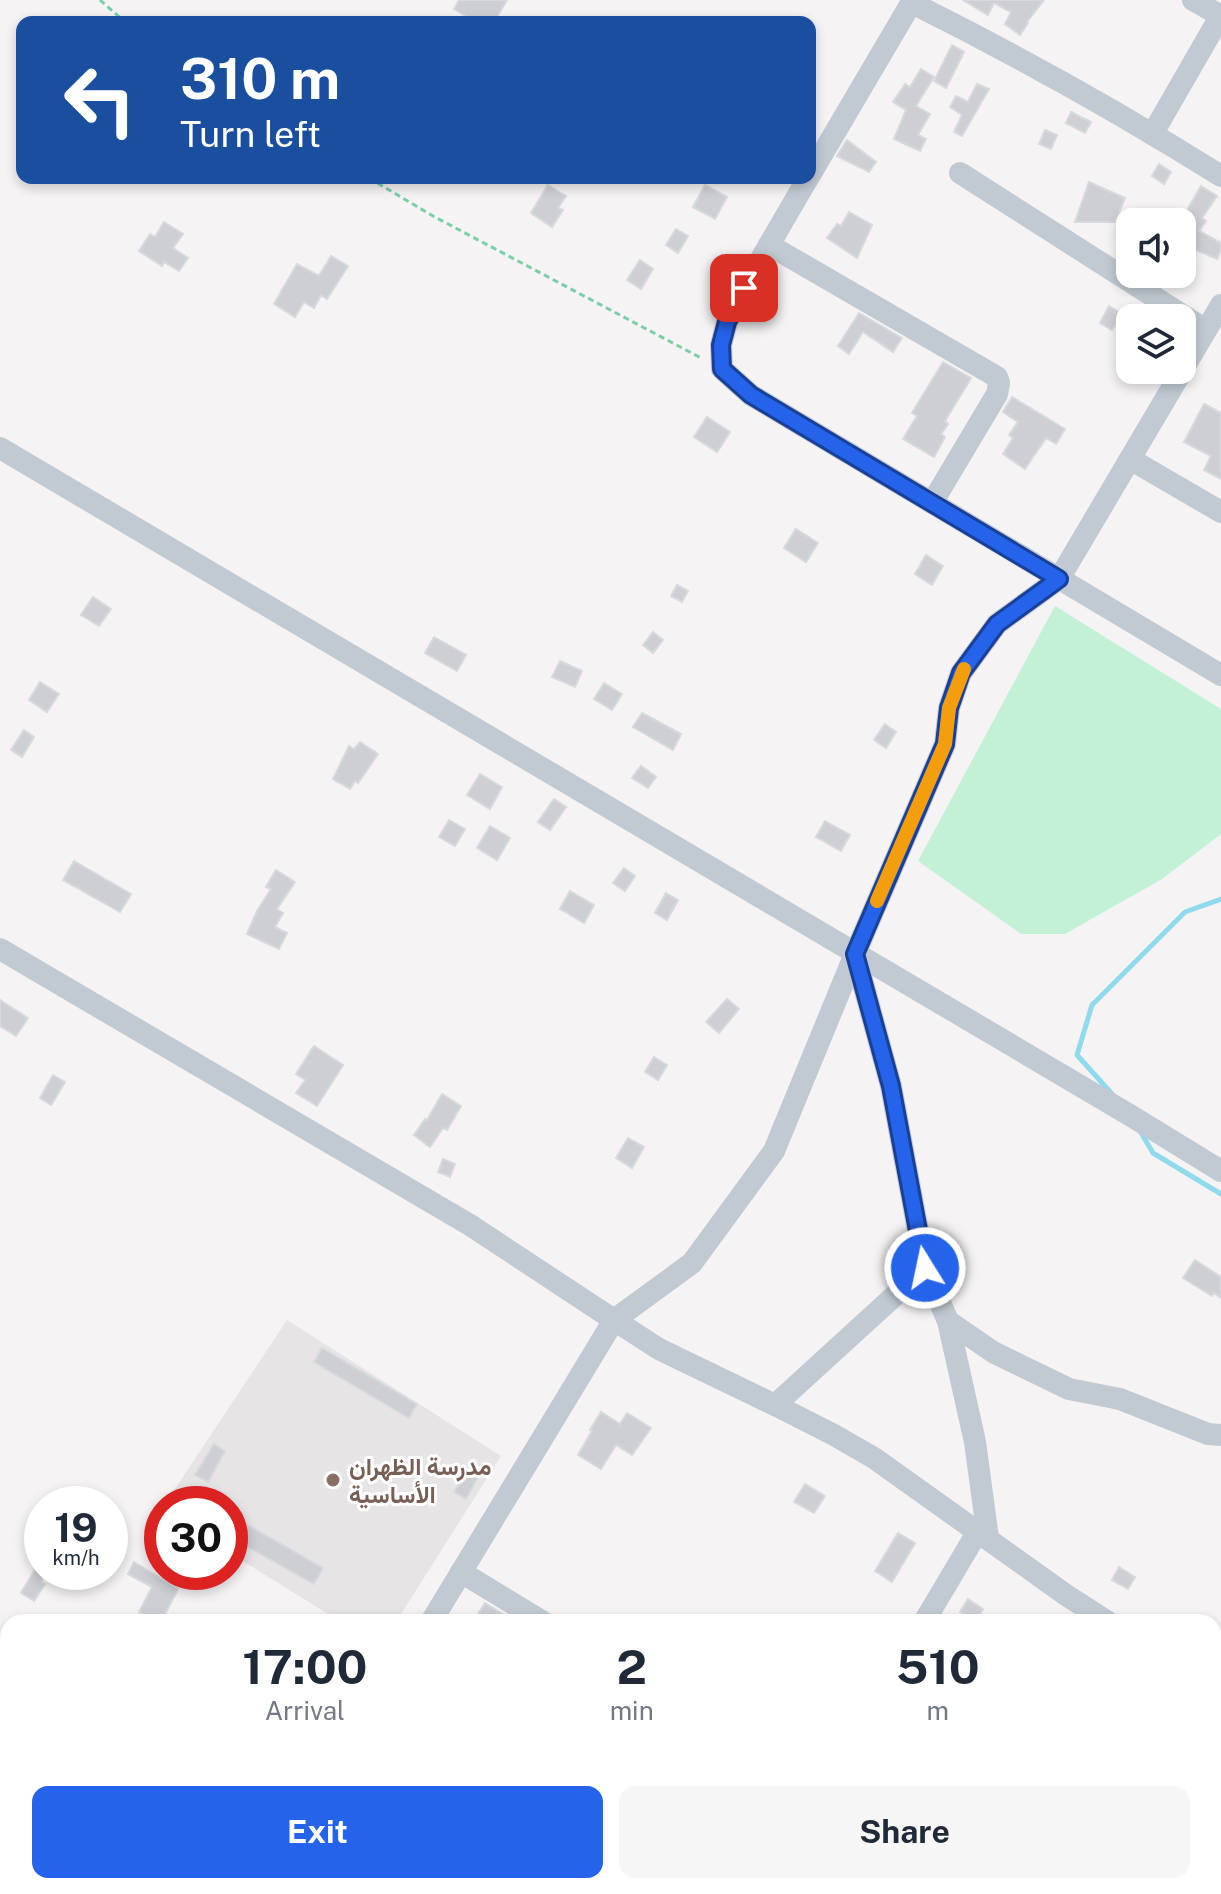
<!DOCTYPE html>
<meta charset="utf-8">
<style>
:root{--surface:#fff;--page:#f6f6f7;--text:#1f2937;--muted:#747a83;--accent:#2563eb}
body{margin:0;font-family:"Public Sans",Vazirmatn,sans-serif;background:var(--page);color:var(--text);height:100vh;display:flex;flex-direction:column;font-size:30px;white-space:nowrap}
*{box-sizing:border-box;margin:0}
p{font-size:26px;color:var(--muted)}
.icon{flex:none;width:44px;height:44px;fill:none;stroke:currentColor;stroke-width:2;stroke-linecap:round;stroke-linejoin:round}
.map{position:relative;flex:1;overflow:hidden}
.drawer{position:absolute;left:0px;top:1614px;width:1222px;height:280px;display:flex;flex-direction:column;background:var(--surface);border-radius:24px 24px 0 0;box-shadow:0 4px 12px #0003}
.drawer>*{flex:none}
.banner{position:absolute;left:16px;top:16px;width:800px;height:168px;border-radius:16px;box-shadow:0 4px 12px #0003;background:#1a4fa0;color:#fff;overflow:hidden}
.buttons{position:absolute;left:1116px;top:208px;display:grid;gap:16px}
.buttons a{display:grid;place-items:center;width:80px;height:80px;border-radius:16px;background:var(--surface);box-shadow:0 4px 12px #0003;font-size:40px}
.speed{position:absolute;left:24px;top:1486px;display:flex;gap:16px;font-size:40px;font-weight:700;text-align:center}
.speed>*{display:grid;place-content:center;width:104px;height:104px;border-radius:50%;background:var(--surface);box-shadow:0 4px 12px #0003;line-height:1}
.speed small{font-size:20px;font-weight:400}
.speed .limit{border:12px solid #d22;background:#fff;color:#111}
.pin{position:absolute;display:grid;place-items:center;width:68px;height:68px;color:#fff;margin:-34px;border-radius:16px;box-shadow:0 4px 12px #0006}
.me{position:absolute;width:88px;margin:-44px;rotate:350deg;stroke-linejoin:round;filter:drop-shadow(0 0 6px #0008)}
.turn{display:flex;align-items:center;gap:28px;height:168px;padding:0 32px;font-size:36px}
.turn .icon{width:104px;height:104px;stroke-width:2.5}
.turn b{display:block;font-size:56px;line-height:68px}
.eta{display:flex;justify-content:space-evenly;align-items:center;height:136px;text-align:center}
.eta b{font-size:48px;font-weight:700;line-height:56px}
.action{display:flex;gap:16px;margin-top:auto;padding:16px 32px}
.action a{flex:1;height:92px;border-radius:16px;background:var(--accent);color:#fff;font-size:32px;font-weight:700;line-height:92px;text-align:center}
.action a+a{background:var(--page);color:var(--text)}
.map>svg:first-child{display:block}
.education{fill:#e6e4e5}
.green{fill:#c3f1d5}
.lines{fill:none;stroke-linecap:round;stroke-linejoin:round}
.stream{stroke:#90daee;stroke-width:5}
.building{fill:#cdcfd5;stroke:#d7d9de;stroke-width:2}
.path{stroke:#7ad0a6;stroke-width:3;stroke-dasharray:6 4;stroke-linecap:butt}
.minor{stroke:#c1cad2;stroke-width:22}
.route-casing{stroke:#184099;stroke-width:20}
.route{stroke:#2563eb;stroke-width:14}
.slow{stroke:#f59e0b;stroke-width:14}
.education-dot{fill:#8d6e63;stroke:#fff;stroke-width:3}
.labels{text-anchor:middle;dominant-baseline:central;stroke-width:6;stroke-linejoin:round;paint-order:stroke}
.education-label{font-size:24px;font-weight:bold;fill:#785e54;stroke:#fff;text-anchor:start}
</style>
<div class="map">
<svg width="1221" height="1894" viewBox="0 0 1221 1894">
<rect width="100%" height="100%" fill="#f5f3f3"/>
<polygon class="education" points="287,1320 501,1456 396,1622 341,1622 230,1553 230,1504 165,1504"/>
<polygon class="green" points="1055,606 1221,709 1221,834 1162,879 1065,934 1021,934 918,861"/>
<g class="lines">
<g class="stream">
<polyline points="1113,1095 1077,1055 1092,1005 1185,912 1221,899"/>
<polyline points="1140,1131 1153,1153 1221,1194"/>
</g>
</g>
<g class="building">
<polygon points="459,0 507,0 494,22 476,22 454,9"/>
<polygon points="963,0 1044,0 1027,22 1028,23 1020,35 1005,24 1011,12 994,3 988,15"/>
<polygon points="952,45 964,52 946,88 934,81"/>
<polygon points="921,69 934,77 916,106 930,114 918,135 926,139 920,151 894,139 906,110 893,102 905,84 910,87"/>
<polygon points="977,84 989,89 962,136 954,132 962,115 950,107 956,96 968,102"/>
<polygon points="1071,112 1091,122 1085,133 1066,123"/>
<polygon points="1045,130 1057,135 1051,149 1039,144"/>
<polygon points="847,140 876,162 869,172 837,156"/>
<polygon points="1159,164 1171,172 1164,184 1152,176"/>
<polygon points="1089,182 1125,198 1115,222 1075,222"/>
<polygon points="548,185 566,196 558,208 563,210 552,227 531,213"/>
<polygon points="705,185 727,197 715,219 693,207"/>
<polygon points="1201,186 1217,196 1202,218 1206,221 1199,231 1221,243 1221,251 1217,259 1182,244 1182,219"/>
<polygon points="849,212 872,225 857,258 827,238 837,224 841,226"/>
<polygon points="164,222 183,234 173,248 188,258 179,271 164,262 162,266 139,251 150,234 155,237"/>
<polygon points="676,229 688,236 678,253 666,245"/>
<polygon points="331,256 348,266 327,299 321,295 314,308 304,302 295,317 274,304 297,264 319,276"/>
<polygon points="640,260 653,269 641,289 627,280"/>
<polygon points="1109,306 1122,314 1112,330 1100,323"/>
<polygon points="859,313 902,338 893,352 863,332 849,354 838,346"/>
<polygon points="943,362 971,378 945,421 948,424 941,434 945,437 934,457 903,439 917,416 912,413"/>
<polygon points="1012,397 1065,429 1056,444 1046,438 1025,469 1003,454 1013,438 1009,435 1018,422 1003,412"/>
<polygon points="1204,404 1221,413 1221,479 1204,470 1211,456 1184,442"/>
<polygon points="707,417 730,432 717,452 694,437"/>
<polygon points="796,529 818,543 806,562 784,548"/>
<polygon points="926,555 943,566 932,585 915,574"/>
<polygon points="677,585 688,591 682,602 671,596"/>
<polygon points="93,597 111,609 99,626 81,615"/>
<polygon points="653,632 663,640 653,653 643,645"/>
<polygon points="434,637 466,655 457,671 425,653"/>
<polygon points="560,661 582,671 575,687 552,677"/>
<polygon points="40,682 59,694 47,712 29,700"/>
<polygon points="604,683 622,694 612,710 594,699"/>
<polygon points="642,713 681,734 673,750 633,727"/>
<polygon points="885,724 896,732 886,748 874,740"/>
<polygon points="24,730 34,737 22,757 11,750"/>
<polygon points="360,742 378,754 358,783 355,781 350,789 333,779 349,746 354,749"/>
<polygon points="641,766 656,777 648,788 632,778"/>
<polygon points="480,774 502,787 490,809 467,795"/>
<polygon points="554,799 566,807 550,830 538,822"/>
<polygon points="449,820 465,829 455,846 439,837"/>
<polygon points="825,821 850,835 841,851 816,837"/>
<polygon points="490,826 510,838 497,860 477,848"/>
<polygon points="74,861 131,894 120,912 63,880"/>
<polygon points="624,868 635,876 625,891 613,883"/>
<polygon points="276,870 295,882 277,909 283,913 275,927 287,933 279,949 247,934 257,911 271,889 266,887"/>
<polygon points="570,891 594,905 584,923 560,909"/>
<polygon points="666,893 678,900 667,920 655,913"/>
<polygon points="727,999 739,1009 719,1033 706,1022"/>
<polygon points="0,1000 28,1018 16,1036 0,1026"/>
<polygon points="314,1046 343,1065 317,1106 296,1093 305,1080 296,1074"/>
<polygon points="654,1057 667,1065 658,1080 645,1072"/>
<polygon points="53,1075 65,1082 51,1105 40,1098"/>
<polygon points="442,1094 461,1106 447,1130 443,1128 430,1147 414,1135 425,1119 427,1120"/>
<polygon points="628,1138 644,1147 632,1168 616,1158"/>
<polygon points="443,1159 455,1164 450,1177 438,1172"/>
<polygon points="1195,1260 1221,1277 1221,1298 1214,1293 1212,1296 1183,1278"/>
<polygon points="322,1348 417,1404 409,1418 314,1362"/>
<polygon points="601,1412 620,1424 627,1413 651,1428 632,1455 616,1445 601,1469 578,1455 592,1431 590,1430"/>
<polygon points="214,1444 225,1451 208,1482 195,1475"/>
<polygon points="467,1469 479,1475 466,1499 454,1492"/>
<polygon points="805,1484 825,1496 814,1513 794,1502"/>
<polygon points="230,1515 323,1568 314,1584 230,1537"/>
<polygon points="898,1533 915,1543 892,1582 875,1571"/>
<polygon points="42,1558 42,1583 45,1584 34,1601 21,1593"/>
<polygon points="134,1562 178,1589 161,1622 157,1622 139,1612 152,1587 128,1574"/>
<polygon points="1119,1567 1135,1577 1128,1589 1112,1580"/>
<polygon points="968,1599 983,1609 976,1621 960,1612"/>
<polygon points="485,1603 516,1622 473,1622"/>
</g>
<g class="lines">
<g class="path">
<polyline points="100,0 125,22"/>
<polyline points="369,178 433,216 703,359"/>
</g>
<g class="minor">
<polyline points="1193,0 1221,16"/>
<path d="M 912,3 C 1018,56 1121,113 1221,176"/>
<polyline points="1153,133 1221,15"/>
<polyline points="960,173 1206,330"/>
<polyline points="810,175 913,0"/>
<polyline points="808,178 744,288 727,322 721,345 722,369 751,395 1221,675"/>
<polyline points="769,245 997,377 999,383 997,394 932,503"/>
<polyline points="0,448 1133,1117 1221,1171"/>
<polyline points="1130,459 1221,512"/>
<polyline points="0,949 470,1225 614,1320 431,1622"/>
<polyline points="855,954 891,1086 925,1268 948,1321 975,1442 988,1538"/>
<polyline points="948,1321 993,1352 1069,1389 1120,1399 1208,1434 1221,1435"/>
<polyline points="775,1405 925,1268"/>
<polyline points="461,1572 543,1622"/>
<polyline points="924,1622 978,1531"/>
<polyline points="1108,1622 1066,1595 874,1458 834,1435 775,1405 659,1349 614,1320 692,1263 774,1151 855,954 945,744 949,708 961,673 997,624 1059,579 1221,305"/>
<polyline points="1214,1688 1221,1692"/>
<polyline points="1214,1865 1221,1869"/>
<polyline points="442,1886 454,1894"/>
<polyline points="728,1886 742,1894"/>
<polyline points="1027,1886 1039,1894"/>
<polyline points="273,1894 277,1886"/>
<polyline points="606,1894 611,1886"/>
<polyline points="767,1894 772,1886"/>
<polyline points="1091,1894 1096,1886"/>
</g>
</g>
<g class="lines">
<g class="route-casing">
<polyline id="route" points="744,288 727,322 721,345 722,369 751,395 1059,579 997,624 961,673 949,708 945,744 855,954 891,1086 925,1268"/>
</g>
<use href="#route" class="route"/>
<polyline class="slow" points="877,901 945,744 949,708 964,669"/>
</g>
<circle class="education-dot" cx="333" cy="1480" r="8"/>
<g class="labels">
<g class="education-label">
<text x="349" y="1466">مدرسة الظهران<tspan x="349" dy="28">الأساسية</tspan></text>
</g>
</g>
</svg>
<div class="buttons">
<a><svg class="icon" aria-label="sound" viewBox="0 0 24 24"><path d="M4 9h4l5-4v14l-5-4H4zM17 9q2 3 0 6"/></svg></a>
<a><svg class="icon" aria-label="layers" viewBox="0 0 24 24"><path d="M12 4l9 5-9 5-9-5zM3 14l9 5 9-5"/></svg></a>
</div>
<div class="speed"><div>19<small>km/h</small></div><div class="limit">30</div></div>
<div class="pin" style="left:744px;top:288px;background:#d93025"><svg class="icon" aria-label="arrive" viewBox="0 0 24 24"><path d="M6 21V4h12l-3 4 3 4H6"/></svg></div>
<svg class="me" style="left:925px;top:1268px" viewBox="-20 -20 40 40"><circle r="17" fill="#2563eb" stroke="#fff" stroke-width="3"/><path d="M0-11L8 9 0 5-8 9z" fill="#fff"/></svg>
<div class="banner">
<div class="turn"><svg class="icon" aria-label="left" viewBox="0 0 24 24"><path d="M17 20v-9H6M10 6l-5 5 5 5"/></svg><div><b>310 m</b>Turn left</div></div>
</div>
<section class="drawer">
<div class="eta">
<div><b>17:00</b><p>Arrival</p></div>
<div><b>2</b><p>min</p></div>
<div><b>510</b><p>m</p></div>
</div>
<div class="action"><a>Exit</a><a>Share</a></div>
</section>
</div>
